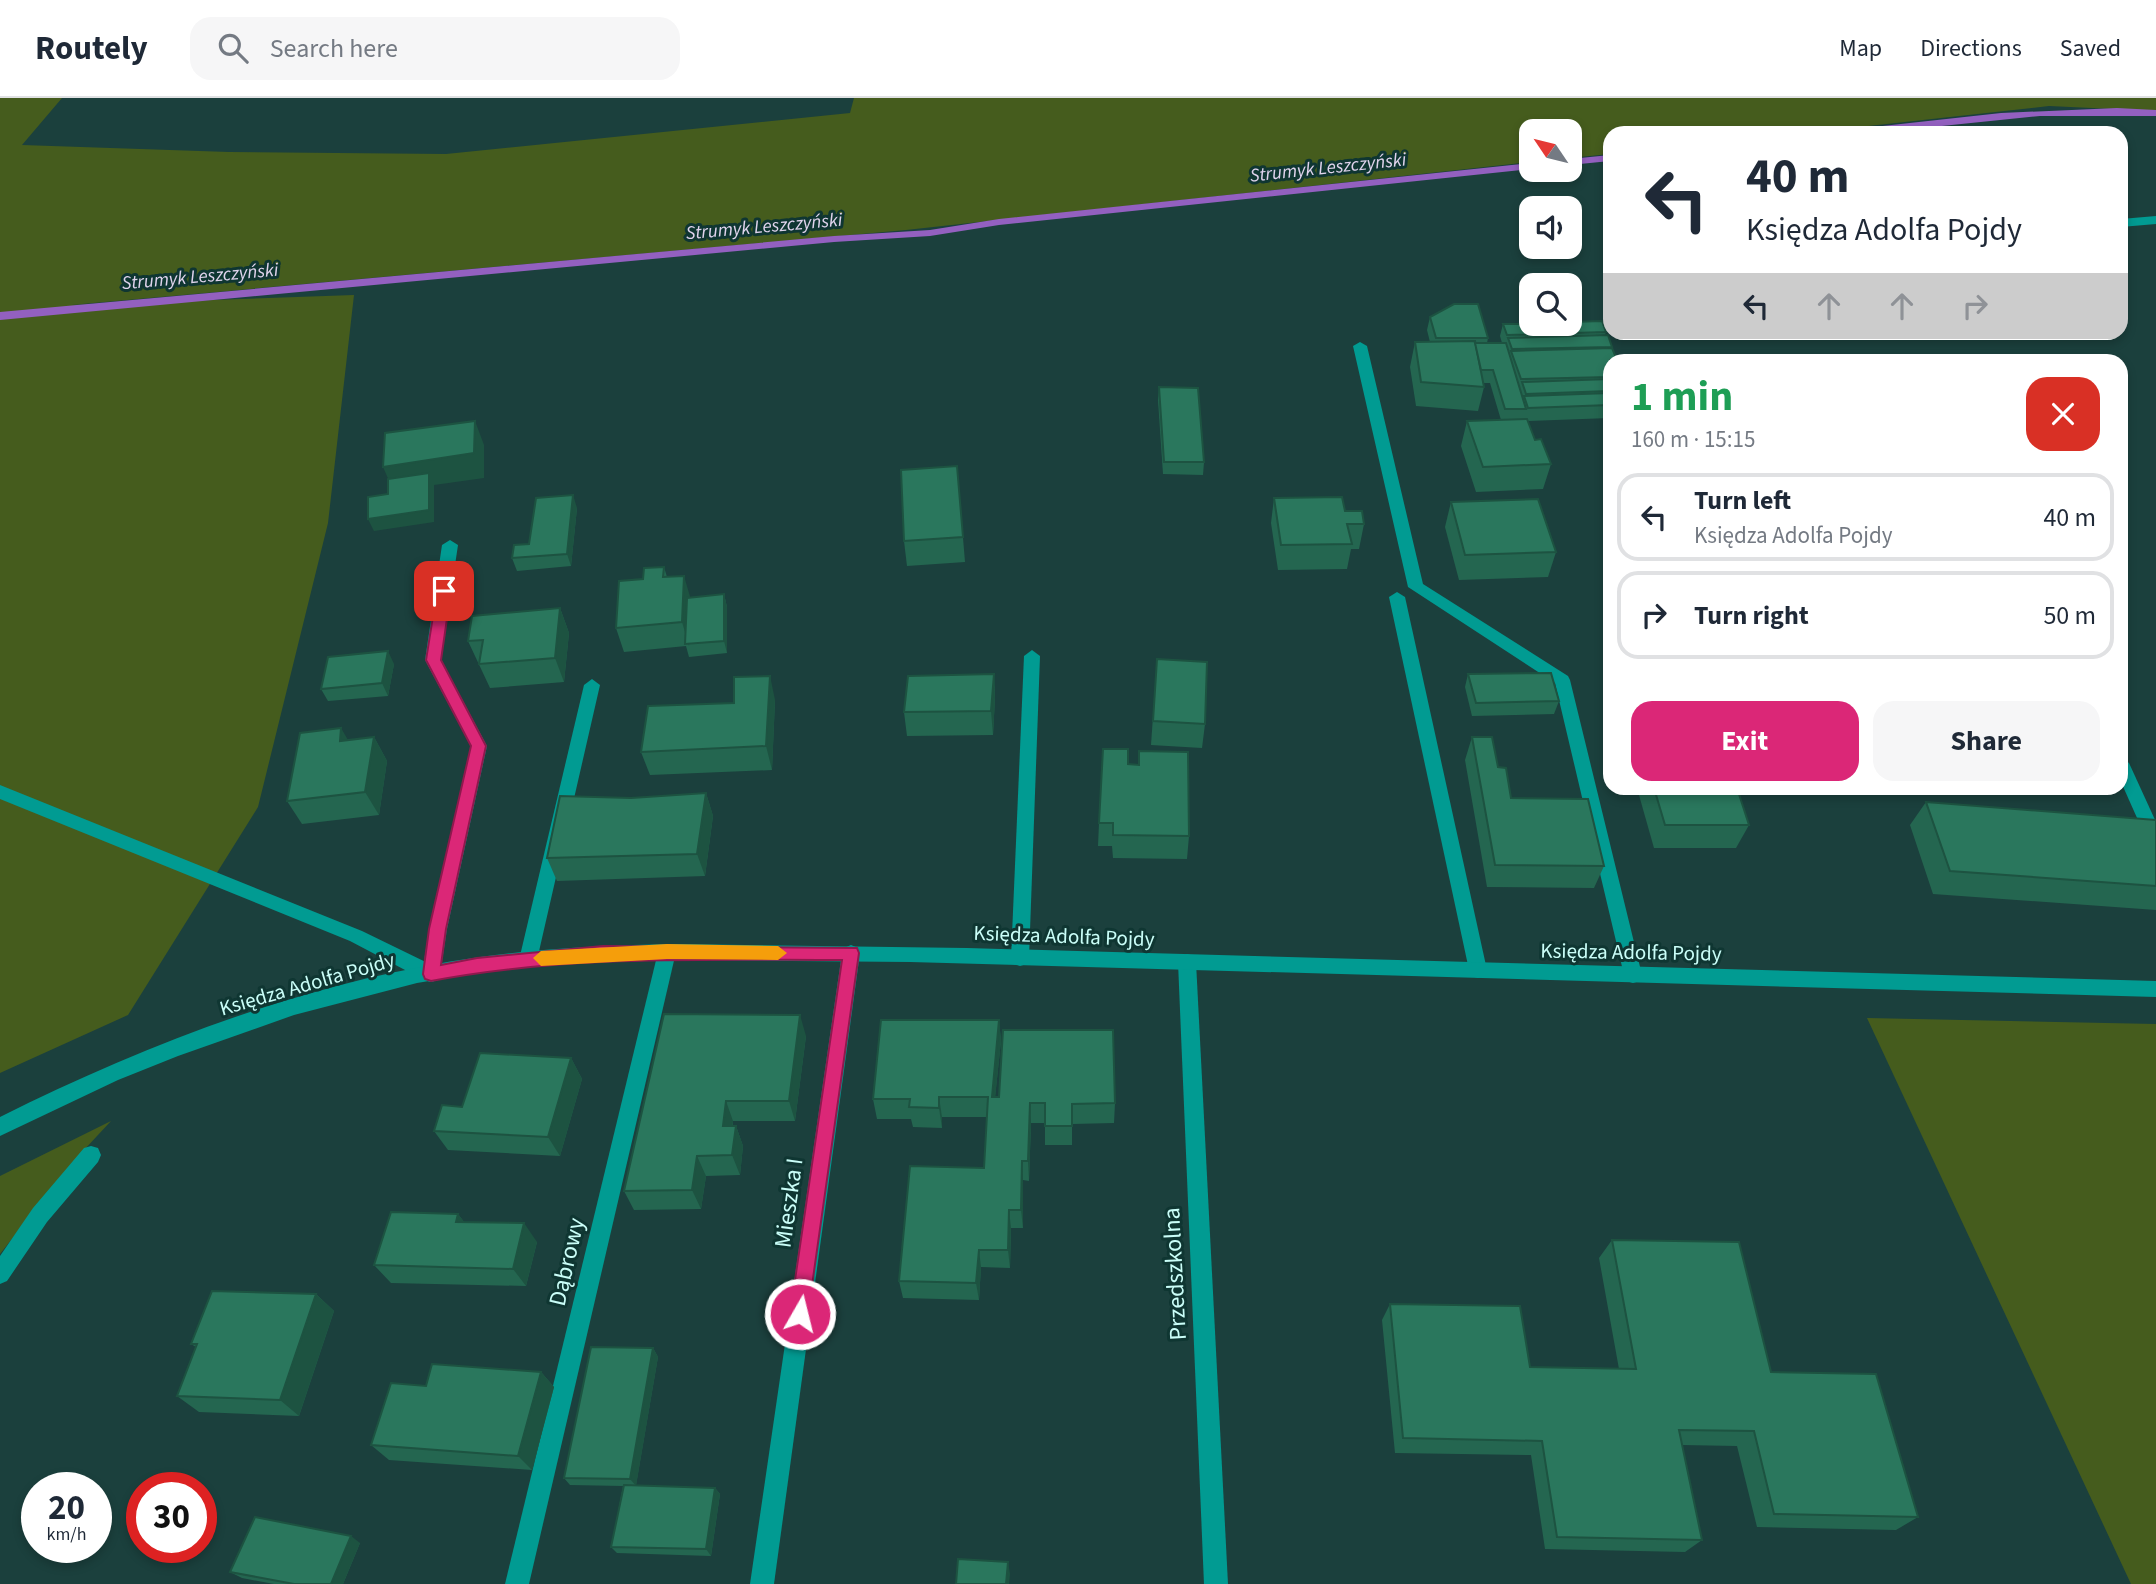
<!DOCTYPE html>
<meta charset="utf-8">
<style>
:root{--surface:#fff;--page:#f6f6f7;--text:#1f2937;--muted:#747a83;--line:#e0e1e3;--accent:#db2777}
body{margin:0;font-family:"Source Sans 3",sans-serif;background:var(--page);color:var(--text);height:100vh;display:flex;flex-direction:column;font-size:26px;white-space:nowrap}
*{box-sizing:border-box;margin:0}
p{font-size:23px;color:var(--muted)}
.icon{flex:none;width:38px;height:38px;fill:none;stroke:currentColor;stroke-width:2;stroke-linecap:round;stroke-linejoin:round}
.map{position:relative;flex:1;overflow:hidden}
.details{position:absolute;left:1603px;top:256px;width:525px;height:441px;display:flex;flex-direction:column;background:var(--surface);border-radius:21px;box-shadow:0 4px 10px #0003}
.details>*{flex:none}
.hud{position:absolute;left:1603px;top:28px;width:525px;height:214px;border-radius:21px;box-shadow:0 4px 10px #0003;background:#fff;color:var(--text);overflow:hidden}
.needle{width:46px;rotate:305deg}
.tools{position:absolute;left:1519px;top:21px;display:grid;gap:14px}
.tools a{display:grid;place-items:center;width:63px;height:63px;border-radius:14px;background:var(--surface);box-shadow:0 4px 10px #0003;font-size:35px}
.speed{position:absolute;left:21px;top:1374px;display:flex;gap:14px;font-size:35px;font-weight:700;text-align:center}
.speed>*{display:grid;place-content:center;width:91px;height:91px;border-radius:50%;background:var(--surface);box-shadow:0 4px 10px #0003;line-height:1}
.speed small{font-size:18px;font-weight:400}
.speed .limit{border:10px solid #d22;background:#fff;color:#111}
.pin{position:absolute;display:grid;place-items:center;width:60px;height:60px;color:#fff;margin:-30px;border-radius:14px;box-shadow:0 4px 10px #0006}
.me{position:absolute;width:77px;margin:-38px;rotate:8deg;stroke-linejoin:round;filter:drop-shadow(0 0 5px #0008)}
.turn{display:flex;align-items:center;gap:24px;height:147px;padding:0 28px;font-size:32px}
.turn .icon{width:91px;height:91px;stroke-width:2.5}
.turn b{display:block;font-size:49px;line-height:60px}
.lanes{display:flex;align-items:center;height:66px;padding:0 28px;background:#0003;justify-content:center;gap:35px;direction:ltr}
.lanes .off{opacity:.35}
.round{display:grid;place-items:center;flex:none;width:74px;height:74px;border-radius:21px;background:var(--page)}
.head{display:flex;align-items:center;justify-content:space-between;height:119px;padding:0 28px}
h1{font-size:42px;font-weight:700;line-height:52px;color:#1e9e55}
.cta{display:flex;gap:14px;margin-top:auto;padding:14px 28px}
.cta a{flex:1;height:80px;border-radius:21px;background:var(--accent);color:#fff;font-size:28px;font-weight:700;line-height:80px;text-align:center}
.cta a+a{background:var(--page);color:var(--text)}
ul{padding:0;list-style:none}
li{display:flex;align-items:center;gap:21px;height:88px;margin:0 14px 10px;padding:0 14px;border:4px solid var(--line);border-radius:21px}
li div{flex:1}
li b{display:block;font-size:26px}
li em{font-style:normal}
header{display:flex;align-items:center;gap:42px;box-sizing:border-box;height:98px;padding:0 35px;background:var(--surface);border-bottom:2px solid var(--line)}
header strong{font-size:33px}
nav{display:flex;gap:38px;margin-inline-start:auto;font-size:24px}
.search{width:490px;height:63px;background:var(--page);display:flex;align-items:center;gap:18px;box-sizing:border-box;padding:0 24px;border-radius:21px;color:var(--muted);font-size:26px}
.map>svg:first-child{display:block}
.green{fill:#455c1d}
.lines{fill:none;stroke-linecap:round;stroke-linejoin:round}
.stream{fill:#9360c0;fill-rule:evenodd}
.service{fill:#019b92;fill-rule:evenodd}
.pedestrian{fill:#019b92;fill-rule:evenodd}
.minor{fill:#019b92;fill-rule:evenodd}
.tertiary{fill:#019b92;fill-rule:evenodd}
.wall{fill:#246650}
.shaded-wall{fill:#1d5341}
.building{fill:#2a775d;stroke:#1d5341;stroke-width:2}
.route{fill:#db2777;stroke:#8e194d;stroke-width:2}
.slow{fill:#f59e0b}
.labels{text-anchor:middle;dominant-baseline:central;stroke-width:6;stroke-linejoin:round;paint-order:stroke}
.far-water-label{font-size:19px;font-style:italic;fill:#e0d4ed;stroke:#0f3632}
.street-label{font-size:21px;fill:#cafef8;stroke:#0f3632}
.near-street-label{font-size:24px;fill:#cafef8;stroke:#0f3632}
</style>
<header>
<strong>Routely</strong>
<div class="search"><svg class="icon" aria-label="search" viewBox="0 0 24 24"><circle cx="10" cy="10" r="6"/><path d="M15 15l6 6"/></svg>Search here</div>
<nav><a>Map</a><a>Directions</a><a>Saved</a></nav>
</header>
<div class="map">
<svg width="2156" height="1486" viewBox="0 0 2156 1486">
<rect width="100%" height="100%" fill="#1b403d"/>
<g class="green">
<polygon points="0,0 62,0 22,47 229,54 446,56 850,15 854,0 2156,0 2156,13 2049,8 1805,35 1610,35 1610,56 1570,60 1570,33 1531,33 1531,64 906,132 71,207 354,197 328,425 258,709 128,917 0,975"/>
<polygon points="1867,920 2156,926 2156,1486 2131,1486"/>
<polygon points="111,1023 70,1067 0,1156 0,1078"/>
</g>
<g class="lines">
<g class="stream">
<polygon points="2117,10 2156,12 2156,18 2040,18 1874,35 1841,35 1846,32 2001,15"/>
<polygon points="1610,57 1610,63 1570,67 1570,61"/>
<polygon points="1531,65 1531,71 999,127 930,138 834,144 0,222 0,214 834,138 930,132 999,121"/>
</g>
<g class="service">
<polygon points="2156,118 2156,126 2121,129 2121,121"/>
<polygon points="1360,244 1367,248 1423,486 1568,578 1570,582 1642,877 1640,883 1633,885 1626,883 1624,877 1555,585 1408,489 1353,248"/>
<polygon points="1397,494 1405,499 1487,872 1485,878 1478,880 1471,878 1469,872 1389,499"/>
<polygon points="1032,552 1040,558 1029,860 1027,866 1020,868 1013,866 1011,860 1024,558"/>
<polygon points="592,581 600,587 537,862 535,868 528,870 521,868 519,862 584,587"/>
<polygon points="2121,659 2129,665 2156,724 2156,751 2150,749 2121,684"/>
<polygon points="91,1048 98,1050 101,1057 98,1064 47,1124 7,1183 0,1186 0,1158 33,1110 84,1050"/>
</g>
<polygon class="pedestrian" points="0,687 362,833 438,870 440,876 438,882 431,884 424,882 350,843 0,701"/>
<g class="minor">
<polygon points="450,442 458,447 441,562 487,648 447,831 440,876 438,882 431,884 424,882 422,876 429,831 471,648 425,562 442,447"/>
<polygon points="667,846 674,849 676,854 529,1486 505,1486 658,854 660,849"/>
<polygon points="851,847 858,850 860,855 774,1486 750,1486 842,855 844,850"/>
<polygon points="1187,856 1194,858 1196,864 1228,1486 1204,1486 1178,864 1180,858"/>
</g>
<path class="tertiary" d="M 675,846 L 967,850 L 2156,883 L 2156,899 L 910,864 L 675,862 L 556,866 L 477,875 L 417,885 L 294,917 L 178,958 L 118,982 L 0,1038 L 0,1019 C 150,944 313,882 480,859 C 545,850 610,847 675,846 Z"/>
</g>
<g class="wall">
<polygon points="1430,219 1488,240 1487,245 1502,245 1500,238 1503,226 1606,234 1605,237 1612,249 1610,262 1610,320 1528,323 1535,342 1551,366 1543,391 1476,394 1461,348 1467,323 1501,322 1490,285 1483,285 1484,289 1478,313 1416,308 1410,269 1415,244 1430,244 1427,232"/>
<polygon points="1159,289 1204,364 1203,377 1163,376 1158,302"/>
<polygon points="957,368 965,464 907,468 904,443"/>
<polygon points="1274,400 1345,413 1364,426 1359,451 1351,451 1347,471 1278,472 1271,425"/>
<polygon points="1451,404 1556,454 1548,479 1459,482 1445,429"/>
<polygon points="577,410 571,468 517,473 512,460"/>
<polygon points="664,469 667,479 690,500 724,496 727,509 727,555 689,559 686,548 624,554 616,530 643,481"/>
<polygon points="560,510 569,535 564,584 490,590 468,543"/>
<polygon points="1157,561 1205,626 1202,650 1151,647"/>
<polygon points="394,566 388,598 328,603 321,591"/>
<polygon points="994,576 995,600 993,637 907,638 904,614"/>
<polygon points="1468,576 1559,603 1554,616 1472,618 1465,589"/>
<polygon points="775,602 772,672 650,677 641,654"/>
<polygon points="374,639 387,663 379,717 302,726 287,703 348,642"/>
<polygon points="1472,639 1498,669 1511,700 1604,768 1594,790 1487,789 1465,662"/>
<polygon points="1139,653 1189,738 1187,761 1113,760 1112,748 1098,748 1099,725 1128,666 1138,667"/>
<polygon points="1637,690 1737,690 1749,727 1736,750 1654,750"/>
<polygon points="706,695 713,718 705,778 557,783 547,760 631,700"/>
<polygon points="1926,704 2156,722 2156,812 1933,796 1910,727"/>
<polygon points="664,916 806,938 795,1023 733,1023 733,1028 736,1028 743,1048 740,1077 706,1078 701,1111 634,1112 624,1093"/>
<polygon points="999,922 1001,943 995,999 1115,1005 1114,1025 1072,1026 1072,1047 1045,1047 1045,1025 1031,1025 1029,1083 1023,1082 1023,1130 1011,1130 1010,1170 981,1169 979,1202 903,1200 899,1183 984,1070 987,1019 942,1019 942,1030 913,1029 911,1021 877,1021 873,1001"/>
<polygon points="571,960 582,981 560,1058 448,1052 434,1033 462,1009"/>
<polygon points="458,1116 464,1124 537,1144 526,1188 391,1185 374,1167"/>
<polygon points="1612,1142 1771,1274 1918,1419 1896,1432 1757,1429 1737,1348 1682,1347 1702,1442 1685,1454 1545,1451 1531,1357 1395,1355 1382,1222 1390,1206 1530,1269 1619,1271 1599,1160"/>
<polygon points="316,1196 334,1213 299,1318 199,1314 177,1298 196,1249 191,1246"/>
<polygon points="653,1250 658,1259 636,1387 715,1390 720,1396 711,1458 617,1455 611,1449 623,1388 570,1387 564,1380"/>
<polygon points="541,1274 554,1289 532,1372 389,1362 371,1347"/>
<polygon points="360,1445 343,1486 274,1486 242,1480 230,1474"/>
</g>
<g class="shaded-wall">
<polygon points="475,323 484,347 484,380 434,387 434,424 374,433 368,421 394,394 383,369"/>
<polygon points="573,397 577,410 571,468 567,456"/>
<polygon points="684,478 691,502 689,548 682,524"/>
<polygon points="724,496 727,509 727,555 724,543"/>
<polygon points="560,510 569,535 564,584 555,560"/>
<polygon points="388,553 394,566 388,598 382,585"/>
<polygon points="994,576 995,600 993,637 991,613"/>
<polygon points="770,578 775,602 772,672 766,648"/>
<polygon points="341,630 355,654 340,643"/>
<polygon points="374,639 387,663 379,717 365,694"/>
<polygon points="706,695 713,718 705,778 697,756"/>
<polygon points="800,917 806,938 795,1023 789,1003"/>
<polygon points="999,922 1001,943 993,1020 992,999"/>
<polygon points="571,960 582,981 560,1058 548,1039"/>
<polygon points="939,999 942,1019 942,1030 939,1010"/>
<polygon points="726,1003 733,1023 731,1048 723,1028"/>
<polygon points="1030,1005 1031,1025 1029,1083 1028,1063"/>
<polygon points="736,1028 743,1048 740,1077 732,1057"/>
<polygon points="697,1058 706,1078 701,1111 692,1092"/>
<polygon points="1022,1063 1023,1082 1023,1130 1021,1112"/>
<polygon points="1009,1112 1011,1130 1010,1170 1008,1152"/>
<polygon points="458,1116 472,1134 456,1124"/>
<polygon points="524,1125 537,1144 526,1188 513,1171"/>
<polygon points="979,1152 981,1169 979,1202 976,1185"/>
<polygon points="316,1196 334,1213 299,1318 280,1302"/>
<polygon points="653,1250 658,1259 636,1388 630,1381"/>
<polygon points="541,1274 554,1289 532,1372 518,1358"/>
<polygon points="715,1390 720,1396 711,1458 706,1451"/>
<polygon points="351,1438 360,1445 343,1486 331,1486"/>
<polygon points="1008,1464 1010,1476 1009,1486 1006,1486"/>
</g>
<g class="building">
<polygon points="2069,30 2074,35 2029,35"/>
<polygon points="1454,206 1478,206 1488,240 1436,240 1430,219"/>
<polygon points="1602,223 1606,234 1507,237 1503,226 1570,226 1570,224"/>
<polygon points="1608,237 1612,249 1512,251 1508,240"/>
<polygon points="1475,243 1484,289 1421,284 1415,244"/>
<polygon points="1475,245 1506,245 1526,311 1505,311 1493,272 1481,272"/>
<polygon points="1612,250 1617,262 1610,262 1610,279 1521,281 1511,253"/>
<polygon points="1610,281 1610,293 1526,296 1522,284"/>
<polygon points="1159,289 1198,290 1204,364 1164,364"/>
<polygon points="1610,295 1610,307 1528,310 1524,298"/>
<polygon points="1527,321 1535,342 1541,341 1551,366 1483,369 1467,323"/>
<polygon points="475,323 474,355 383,369 385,335"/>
<polygon points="957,368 963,439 904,443 901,372"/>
<polygon points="429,375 429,412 368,421 368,399 388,396 388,381"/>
<polygon points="573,397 567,456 512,460 514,447 529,446 536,400"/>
<polygon points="1342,399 1345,413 1362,413 1364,426 1347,426 1352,446 1281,447 1274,400"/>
<polygon points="1538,401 1556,454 1465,457 1451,404"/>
<polygon points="664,469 663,479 684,478 682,524 616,530 619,483 643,481 644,470"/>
<polygon points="724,496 724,543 685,546 687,500"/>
<polygon points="560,510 555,560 479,566 483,542 468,543 472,518"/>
<polygon points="388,553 382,585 321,591 328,559"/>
<polygon points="1157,561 1207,564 1205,626 1153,623"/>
<polygon points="1551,575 1559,603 1476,605 1468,576"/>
<polygon points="994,576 991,613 904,614 908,578"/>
<polygon points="770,578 766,648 641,654 648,608 734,605 734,579"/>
<polygon points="341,630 340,643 374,639 365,694 287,703 300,635"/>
<polygon points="1472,639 1492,639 1498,669 1506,670 1511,700 1588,701 1604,768 1495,767"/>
<polygon points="1103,651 1128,651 1128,666 1139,667 1139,653 1188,654 1189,738 1113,737 1113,725 1099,725"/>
<polygon points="1654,690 1737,690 1749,727 1665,727"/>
<polygon points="706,695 697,756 547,760 560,698 631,700"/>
<polygon points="1926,704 2156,722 2156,788 1950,773"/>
<polygon points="664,916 800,917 789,1003 726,1003 723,1028 736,1028 732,1057 697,1058 692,1092 624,1093"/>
<polygon points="881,922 999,922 992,999 999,999 1003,932 1113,932 1115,1005 1072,1006 1072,1028 1045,1028 1045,1005 1030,1005 1028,1063 1022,1063 1021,1112 1009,1112 1008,1152 979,1152 976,1185 899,1183 910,1068 984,1070 988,999 939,999 939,1010 909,1009 910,1001 873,1001"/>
<polygon points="480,955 571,960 548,1039 434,1033 442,1007 462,1009"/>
<polygon points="391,1114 458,1116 456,1124 524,1125 513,1171 374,1167"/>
<polygon points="1612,1142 1739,1144 1771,1274 1876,1276 1918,1419 1774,1416 1754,1333 1679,1332 1702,1442 1557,1439 1542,1343 1403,1340 1390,1206 1520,1208 1530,1269 1636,1271"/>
<polygon points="212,1193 316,1196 280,1302 177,1298 197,1246 191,1246"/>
<polygon points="591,1249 653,1250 630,1381 564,1380"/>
<polygon points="432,1266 541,1274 518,1358 371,1347 391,1285 426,1288"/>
<polygon points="624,1387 715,1390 706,1451 611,1449"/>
<polygon points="255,1419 351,1438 331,1486 294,1486 230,1474"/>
<polygon points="958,1461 1008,1464 1006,1486 956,1486"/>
</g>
<path class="route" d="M 444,488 L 451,493 L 441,562 L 486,648 L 446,831 L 441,867 L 477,860 L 603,848 L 857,850 L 859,855 L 807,1223 L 800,1226 L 793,1223 L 790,1216 L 842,862 C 704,862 567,857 431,883 L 425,881 L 423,876 L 429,831 L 471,648 L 426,562 L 437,493 Z"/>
<polygon class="slow" points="667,846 778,848 787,855 778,862 667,861 541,868 533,860 541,853"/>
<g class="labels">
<g class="far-water-label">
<text transform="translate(1328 70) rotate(-6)">Strumyk Leszczyński</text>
<text transform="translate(764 129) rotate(-5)">Strumyk Leszczyński</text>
<text transform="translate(200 179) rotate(-5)">Strumyk Leszczyński</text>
</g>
<g class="street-label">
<text transform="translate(1064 838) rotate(2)">Księdza Adolfa Pojdy</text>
<text transform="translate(1631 854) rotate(1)">Księdza Adolfa Pojdy</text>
<text transform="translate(307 886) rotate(-16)">Księdza Adolfa Pojdy</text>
</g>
<g class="near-street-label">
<text transform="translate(789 1105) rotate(-82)">Mieszka I</text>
<text transform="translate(567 1164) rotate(-77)">Dąbrowy</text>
<text transform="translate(1175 1176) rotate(-93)">Przedszkolna</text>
</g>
</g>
</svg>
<div class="tools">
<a><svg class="needle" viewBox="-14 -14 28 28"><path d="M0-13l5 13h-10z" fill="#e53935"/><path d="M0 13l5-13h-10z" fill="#747a83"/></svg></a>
<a><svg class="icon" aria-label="sound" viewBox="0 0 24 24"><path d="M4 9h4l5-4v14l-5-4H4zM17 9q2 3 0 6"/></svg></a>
<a><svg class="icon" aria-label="search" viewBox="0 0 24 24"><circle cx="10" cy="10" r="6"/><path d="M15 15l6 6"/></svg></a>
</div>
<div class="speed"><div>20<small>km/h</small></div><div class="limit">30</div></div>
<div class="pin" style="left:444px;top:493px;background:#d93025"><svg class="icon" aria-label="arrive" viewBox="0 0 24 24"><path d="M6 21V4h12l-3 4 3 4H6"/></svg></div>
<svg class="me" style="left:800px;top:1216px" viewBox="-20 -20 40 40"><circle r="17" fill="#db2777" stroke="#fff" stroke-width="3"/><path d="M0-11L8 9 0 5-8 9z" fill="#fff"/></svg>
<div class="hud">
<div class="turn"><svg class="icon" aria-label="left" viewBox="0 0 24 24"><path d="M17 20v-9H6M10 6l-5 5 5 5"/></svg><div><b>40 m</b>Księdza Adolfa Pojdy</div></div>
<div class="lanes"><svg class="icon" aria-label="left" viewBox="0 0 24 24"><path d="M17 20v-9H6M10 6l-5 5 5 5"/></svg><svg class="icon off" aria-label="ahead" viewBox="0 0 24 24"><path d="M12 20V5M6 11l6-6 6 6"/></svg><svg class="icon off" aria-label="ahead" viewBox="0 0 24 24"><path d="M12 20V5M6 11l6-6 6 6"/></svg><svg class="icon off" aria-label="right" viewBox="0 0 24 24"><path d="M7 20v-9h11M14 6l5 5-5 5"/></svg></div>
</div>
<section class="details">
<div class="head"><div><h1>1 min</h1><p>160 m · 15:15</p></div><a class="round" style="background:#d93025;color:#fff"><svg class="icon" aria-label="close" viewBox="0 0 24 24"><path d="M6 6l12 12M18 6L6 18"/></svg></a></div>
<ul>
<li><svg class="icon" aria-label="left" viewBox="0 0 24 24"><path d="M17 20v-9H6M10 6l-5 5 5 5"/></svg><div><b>Turn left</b><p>Księdza Adolfa Pojdy</p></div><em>40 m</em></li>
<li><svg class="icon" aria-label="right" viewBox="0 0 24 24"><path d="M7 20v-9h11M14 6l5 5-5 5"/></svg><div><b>Turn right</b></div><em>50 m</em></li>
</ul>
<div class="cta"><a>Exit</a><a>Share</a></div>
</section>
</div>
